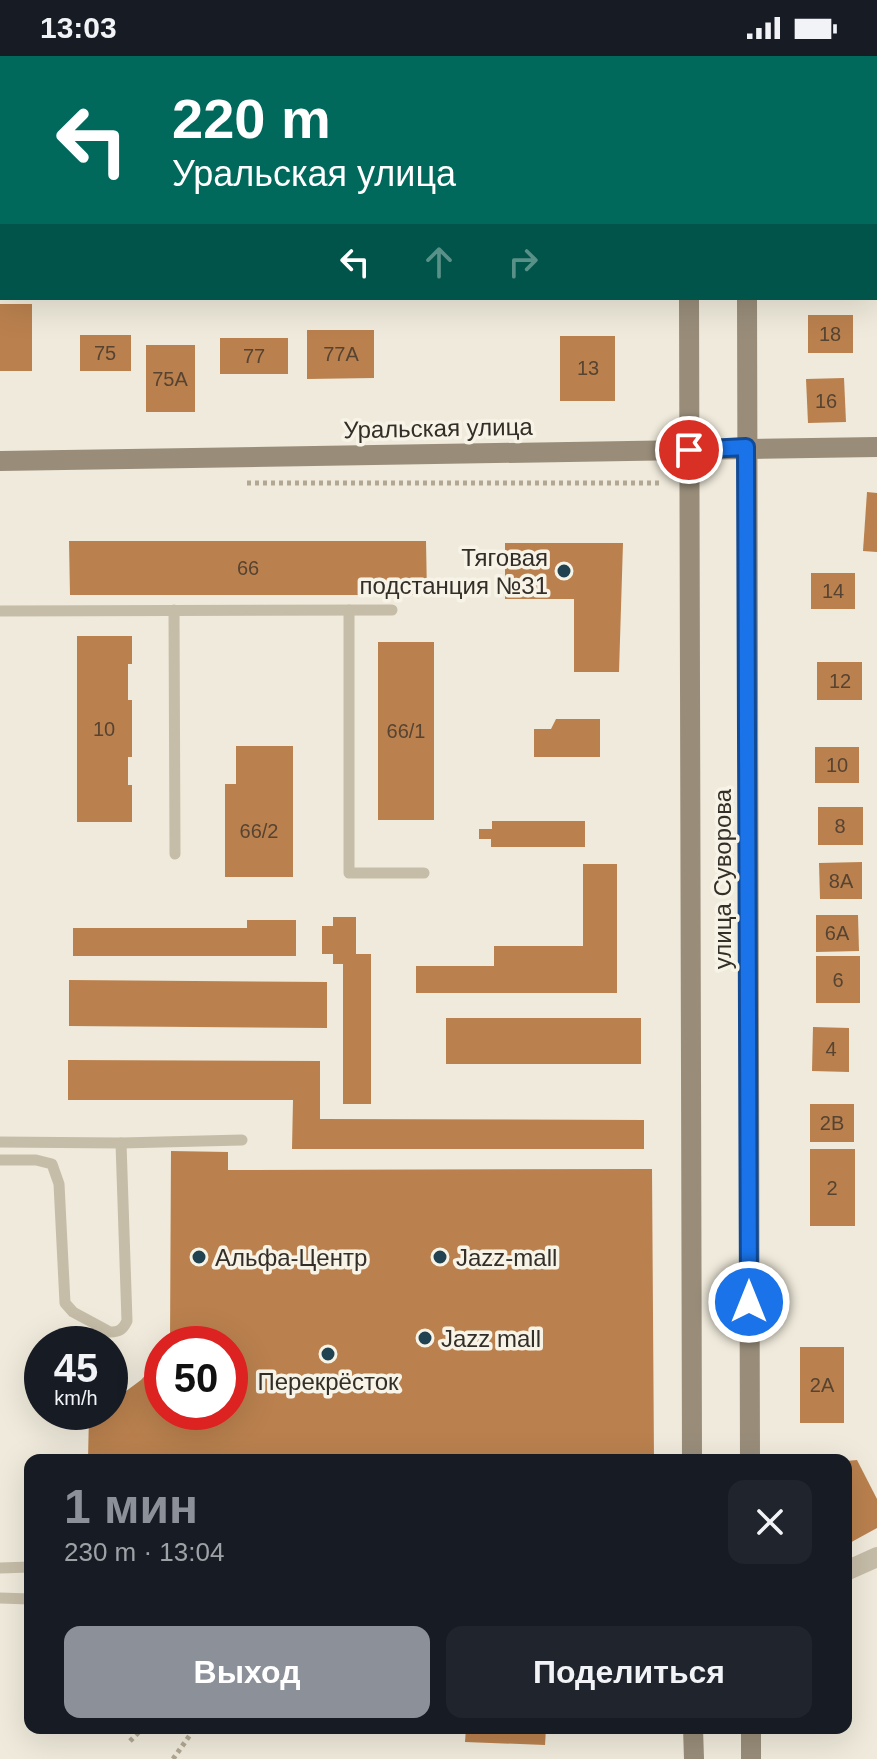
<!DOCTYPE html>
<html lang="ru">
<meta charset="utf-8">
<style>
:root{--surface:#171b24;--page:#20242c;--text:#f1f3f6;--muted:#9ea1a6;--accent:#8c9099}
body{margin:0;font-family:Helvetica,sans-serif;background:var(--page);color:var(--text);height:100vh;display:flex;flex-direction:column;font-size:30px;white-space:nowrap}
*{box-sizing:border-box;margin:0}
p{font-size:26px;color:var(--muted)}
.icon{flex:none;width:44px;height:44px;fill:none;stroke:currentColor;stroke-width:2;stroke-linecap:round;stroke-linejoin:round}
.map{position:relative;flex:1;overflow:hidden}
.panel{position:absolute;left:24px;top:1398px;width:828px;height:280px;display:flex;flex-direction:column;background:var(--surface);border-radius:16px;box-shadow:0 8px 32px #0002}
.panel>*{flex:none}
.top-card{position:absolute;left:0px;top:0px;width:878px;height:244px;box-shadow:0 8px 32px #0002;background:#00695c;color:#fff;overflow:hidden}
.speed{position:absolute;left:24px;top:1270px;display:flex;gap:16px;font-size:40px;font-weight:700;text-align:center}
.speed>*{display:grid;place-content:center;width:104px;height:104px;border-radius:50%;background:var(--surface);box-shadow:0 8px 32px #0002;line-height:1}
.speed small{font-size:20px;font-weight:400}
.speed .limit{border:12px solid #d22;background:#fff;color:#111}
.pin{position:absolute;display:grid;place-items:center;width:68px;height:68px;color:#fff;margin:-34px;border:4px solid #fff;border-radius:50%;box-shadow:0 2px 8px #0007}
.me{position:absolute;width:88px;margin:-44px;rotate:0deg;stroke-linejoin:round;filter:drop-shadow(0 0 6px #0008)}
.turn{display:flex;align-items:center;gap:28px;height:168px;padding:0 40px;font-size:36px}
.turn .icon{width:104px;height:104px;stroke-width:2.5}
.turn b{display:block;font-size:56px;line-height:68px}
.lanes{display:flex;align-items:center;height:76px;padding:0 40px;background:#0003;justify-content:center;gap:40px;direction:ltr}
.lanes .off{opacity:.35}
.round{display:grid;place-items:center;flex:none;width:84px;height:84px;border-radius:16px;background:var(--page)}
.headline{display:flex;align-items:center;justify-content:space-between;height:136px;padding:0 40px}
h1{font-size:48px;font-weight:700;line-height:60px;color:var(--accent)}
.action{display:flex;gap:16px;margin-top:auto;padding:16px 40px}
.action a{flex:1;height:92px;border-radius:16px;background:var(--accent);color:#fff;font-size:32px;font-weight:700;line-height:92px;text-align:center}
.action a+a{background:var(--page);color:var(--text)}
.status{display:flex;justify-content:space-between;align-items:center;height:56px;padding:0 40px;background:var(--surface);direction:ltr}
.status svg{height:22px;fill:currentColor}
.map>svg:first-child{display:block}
.building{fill:#ba814e}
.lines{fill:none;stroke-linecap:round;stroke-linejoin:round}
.path{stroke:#b1a793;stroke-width:5;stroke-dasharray:4 4;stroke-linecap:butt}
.lane{stroke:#c6bda8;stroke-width:11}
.street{stroke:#c6bda8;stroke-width:20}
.secondary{stroke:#998d7a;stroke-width:20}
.route-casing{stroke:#114b97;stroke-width:20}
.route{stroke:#1a73e8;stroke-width:14}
.poi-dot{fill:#214351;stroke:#f7f4e7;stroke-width:3}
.labels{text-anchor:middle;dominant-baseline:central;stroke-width:7;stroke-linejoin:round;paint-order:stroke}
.number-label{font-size:20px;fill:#564332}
.street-label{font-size:24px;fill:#342e28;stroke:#f7f4e7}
.poi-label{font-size:24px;fill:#342e28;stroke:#f7f4e7;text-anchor:start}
</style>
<div class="status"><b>13:03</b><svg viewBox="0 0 49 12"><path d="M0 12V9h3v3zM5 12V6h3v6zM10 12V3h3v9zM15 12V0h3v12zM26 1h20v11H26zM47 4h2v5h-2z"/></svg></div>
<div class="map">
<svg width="877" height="1703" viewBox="0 0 877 1703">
<rect width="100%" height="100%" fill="#efeadb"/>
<g class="building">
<rect x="0" y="248" width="32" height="67"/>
<rect x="808" y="259" width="45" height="38"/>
<polygon points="307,274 374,274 374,322 307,323"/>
<rect x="80" y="279" width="51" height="36"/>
<rect x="560" y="280" width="55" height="65"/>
<rect x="220" y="282" width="68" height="36"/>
<rect x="146" y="289" width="49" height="67"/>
<polygon points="844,322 846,366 808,367 806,323"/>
<polygon points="867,436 877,437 877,496 863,495"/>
<polygon points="69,485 426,485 427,539 70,539"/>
<polygon points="505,487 623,487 619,616 574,616 574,543 505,543"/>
<rect x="811" y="517" width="44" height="36"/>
<polygon points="77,580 132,580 132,608 128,608 128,644 132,644 132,701 128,701 128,729 132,729 132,766 77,766"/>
<rect x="378" y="586" width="56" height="178"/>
<rect x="817" y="606" width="45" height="38"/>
<polygon points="556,663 600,663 600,701 534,701 534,673 551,673"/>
<polygon points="236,690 293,690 293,821 225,821 225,728 236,728"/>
<rect x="815" y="691" width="44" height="36"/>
<rect x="818" y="751" width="45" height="38"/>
<polygon points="492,765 585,765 585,791 491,791 491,783 479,783 479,773 492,773"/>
<polygon points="862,806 862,843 820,843 819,807"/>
<polygon points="583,808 617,808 617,937 416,937 416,910 494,910 494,890 583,890"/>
<polygon points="816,859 858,859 859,895 816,896"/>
<polygon points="333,861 356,861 356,898 371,898 371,1048 343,1048 343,908 333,908 333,898 322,898 322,870 333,870"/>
<polygon points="247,864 296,864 296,900 73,900 73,872 247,872"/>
<rect x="816" y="900" width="44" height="47"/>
<polygon points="69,924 327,926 327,972 69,970"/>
<rect x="446" y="962" width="195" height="46"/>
<polygon points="813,971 849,972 849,1016 812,1015"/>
<polygon points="68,1004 320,1005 320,1063 644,1064 644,1093 292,1093 293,1044 68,1044"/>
<rect x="810" y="1048" width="44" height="38"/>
<rect x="810" y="1093" width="45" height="77"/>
<polygon points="171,1095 228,1096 228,1114 652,1113 654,1404 88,1404 89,1359 93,1356 110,1356 110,1347 141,1324 152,1312 161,1293 162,1356 230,1356 230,1288 170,1288"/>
<rect x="800" y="1291" width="44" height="76"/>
<polygon points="857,1404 877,1443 877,1472 846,1489 846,1405"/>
<polygon points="466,1672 546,1672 545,1689 465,1686"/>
</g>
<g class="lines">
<g class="path">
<polyline points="247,427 662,427"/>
<polyline points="130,1685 143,1672"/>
<polyline points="173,1703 195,1672"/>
</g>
<g class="lane">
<polyline points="174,554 175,798"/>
<polyline points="349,554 349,817 424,817"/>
<polyline points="0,555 392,554"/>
<polyline points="0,1086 121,1087 242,1084"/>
<path d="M 0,1104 L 36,1104 L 52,1108 L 59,1128 L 65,1247 L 73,1256 L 110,1276 C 120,1276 123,1273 127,1265 L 121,1087"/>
<polyline points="0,1512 30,1511"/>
<polyline points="0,1542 30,1543"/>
</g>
<polyline class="street" points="846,1515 877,1501"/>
<g class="secondary">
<polyline points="688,0 688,2"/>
<polyline points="749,2 749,0"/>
<polyline points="689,242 692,1404"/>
<polyline points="747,242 750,1404"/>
<polyline points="0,405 877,391"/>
<polyline points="693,1672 694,1703"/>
<polyline points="751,1672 751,1703"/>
</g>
</g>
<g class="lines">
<g class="route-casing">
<polyline id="route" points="689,394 746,391 749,1246"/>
</g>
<use href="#route" class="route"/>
</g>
<g class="poi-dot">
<circle cx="564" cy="515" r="8"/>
<circle cx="199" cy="1201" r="8"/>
<circle cx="440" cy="1201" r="8"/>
<circle cx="425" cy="1282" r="8"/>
<circle cx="328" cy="1298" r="8"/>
</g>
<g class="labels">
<g class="number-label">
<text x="830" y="278">18</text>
<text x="105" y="297">75</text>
<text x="341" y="298">77А</text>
<text x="254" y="300">77</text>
<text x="588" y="312">13</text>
<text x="170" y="323">75А</text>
<text x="826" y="345">16</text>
<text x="248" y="512">66</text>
<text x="833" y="535">14</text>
<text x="840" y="625">12</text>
<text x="104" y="673">10</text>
<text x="406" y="675">66/1</text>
<text x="837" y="709">10</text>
<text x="840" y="770">8</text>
<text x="259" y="775">66/2</text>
<text x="841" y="825">8А</text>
<text x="837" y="877">6А</text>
<text x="838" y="924">6</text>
<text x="831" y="993">4</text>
<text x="832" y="1067">2В</text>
<text x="832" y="1132">2</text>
<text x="822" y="1329">2А</text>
</g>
<g class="street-label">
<text transform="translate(438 372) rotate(-1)">Уральская улица</text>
<text transform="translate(722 823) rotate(-90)">улица Суворова</text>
</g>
<g class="poi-label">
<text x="548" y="501" text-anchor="end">Тяговая<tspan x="548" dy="28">подстанция №31</tspan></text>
<text x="215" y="1201">Альфа-Центр</text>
<text x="456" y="1201">Jazz-mall</text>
<text x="441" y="1282">Jazz mall</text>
<text x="328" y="1325" text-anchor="middle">Перекрёсток</text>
</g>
</g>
</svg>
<div class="speed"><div>45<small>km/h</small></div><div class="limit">50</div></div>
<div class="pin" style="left:689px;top:394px;background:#d93025"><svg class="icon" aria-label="arrive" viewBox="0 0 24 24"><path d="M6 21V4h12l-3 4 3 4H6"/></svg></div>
<svg class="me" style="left:749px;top:1246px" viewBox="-20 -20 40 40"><circle r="17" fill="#1a73e8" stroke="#fff" stroke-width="3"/><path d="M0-11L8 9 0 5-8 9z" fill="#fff"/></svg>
<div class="top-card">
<div class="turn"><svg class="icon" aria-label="left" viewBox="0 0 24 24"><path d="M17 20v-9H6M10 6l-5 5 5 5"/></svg><div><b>220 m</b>Уральская улица</div></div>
<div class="lanes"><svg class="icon" aria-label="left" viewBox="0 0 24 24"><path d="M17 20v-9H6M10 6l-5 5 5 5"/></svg><svg class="icon off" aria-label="ahead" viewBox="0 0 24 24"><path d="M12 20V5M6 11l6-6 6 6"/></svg><svg class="icon off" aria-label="right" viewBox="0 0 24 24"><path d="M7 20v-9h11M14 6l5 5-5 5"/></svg></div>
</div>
<section class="panel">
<div class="headline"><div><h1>1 мин</h1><p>230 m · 13:04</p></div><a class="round"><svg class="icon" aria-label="close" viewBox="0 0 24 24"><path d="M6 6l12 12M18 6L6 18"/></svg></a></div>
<div class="action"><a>Выход</a><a>Поделиться</a></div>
</section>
</div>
